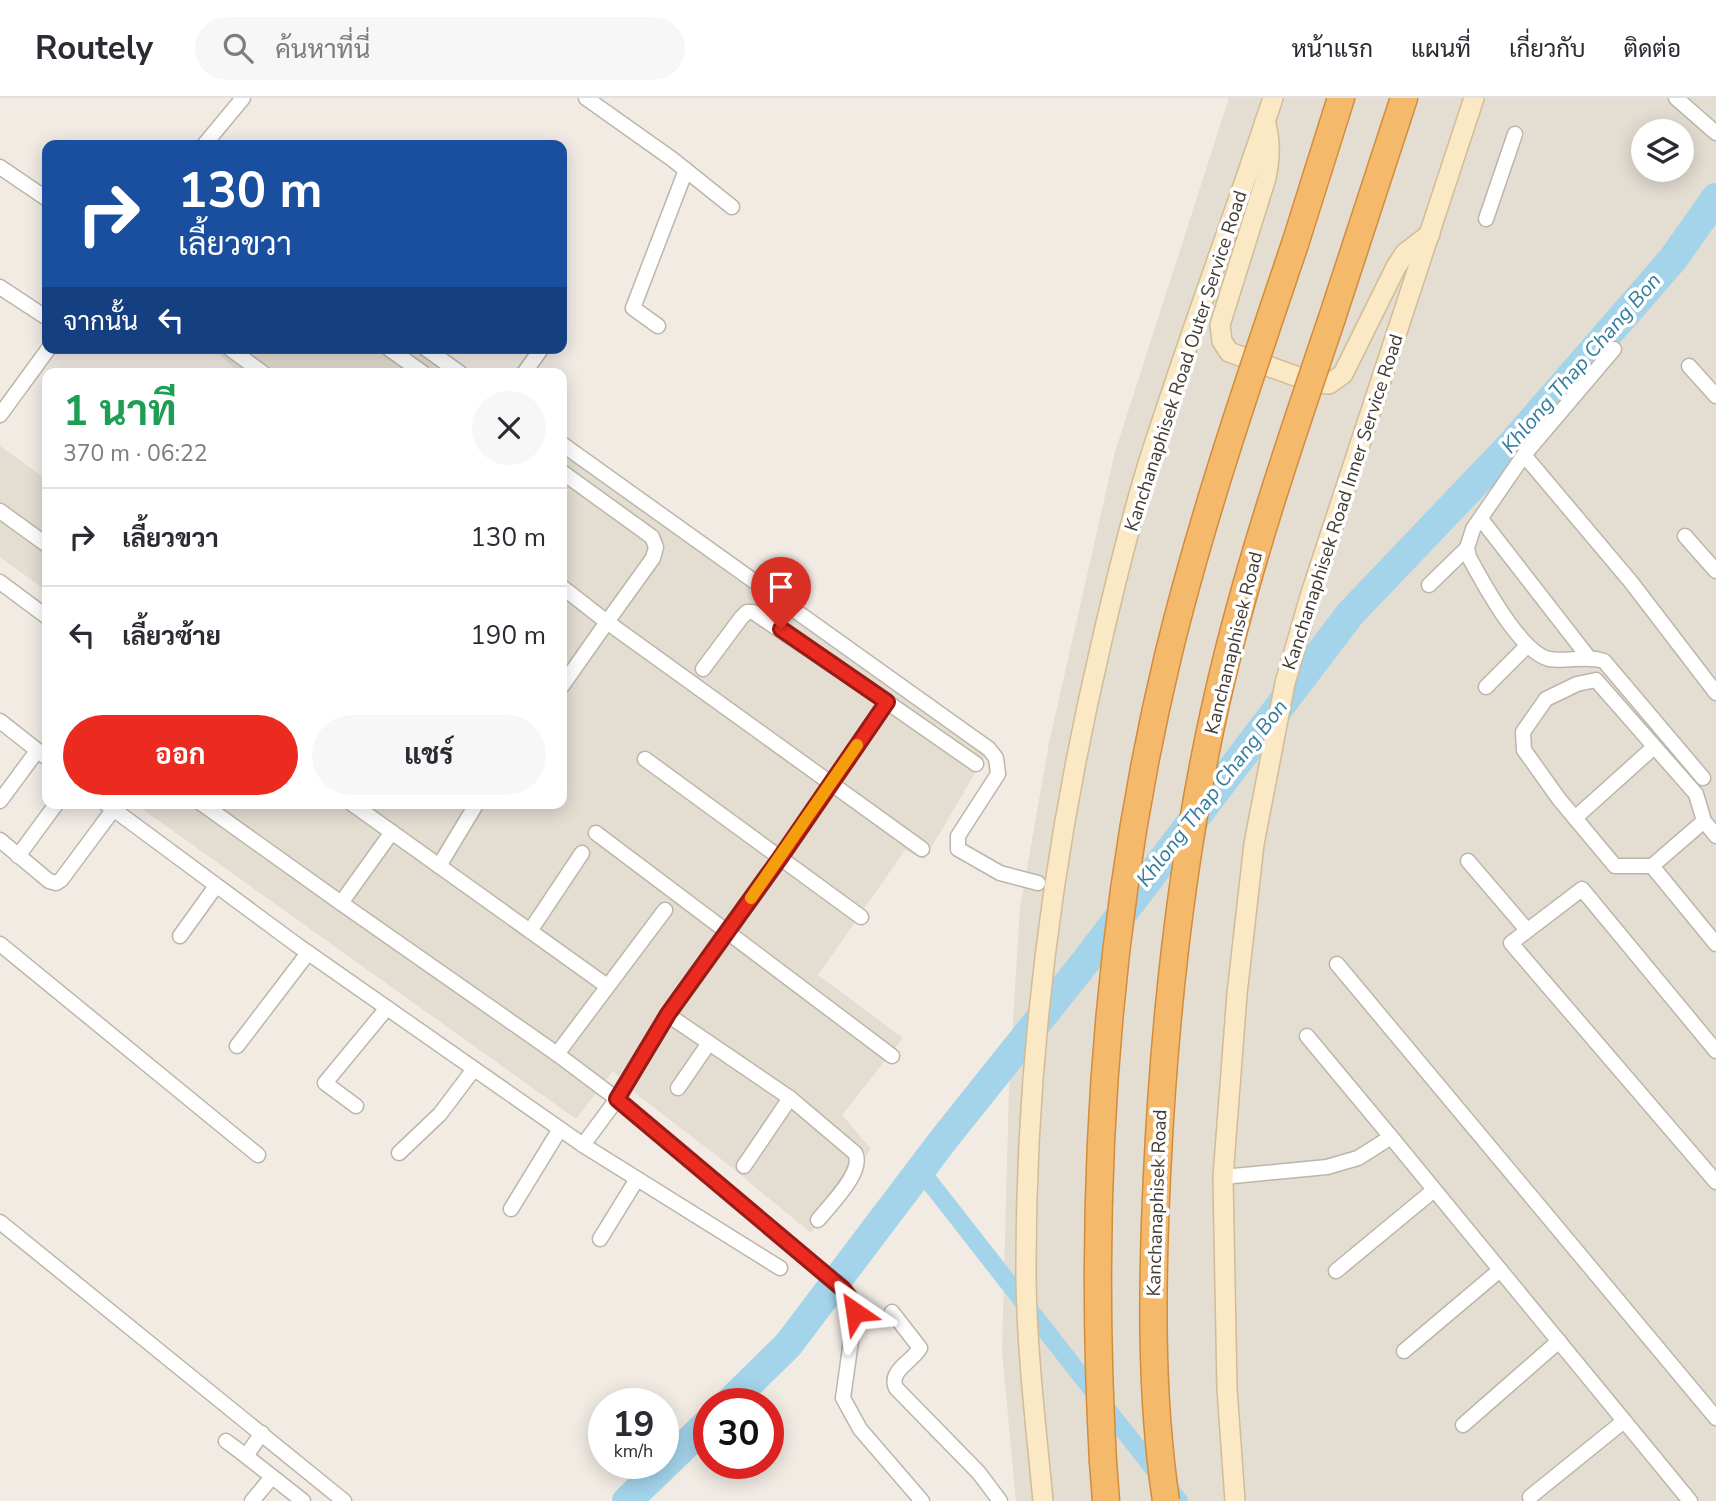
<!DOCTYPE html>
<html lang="th">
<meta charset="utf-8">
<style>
:root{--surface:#fff;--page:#f7f7f7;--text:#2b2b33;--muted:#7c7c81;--line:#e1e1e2;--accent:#eb2a20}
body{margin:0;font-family:"Nunito Sans",Sarabun,sans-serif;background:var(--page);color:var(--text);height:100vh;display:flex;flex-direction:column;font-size:26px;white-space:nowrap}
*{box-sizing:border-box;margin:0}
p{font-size:23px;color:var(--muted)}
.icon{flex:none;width:38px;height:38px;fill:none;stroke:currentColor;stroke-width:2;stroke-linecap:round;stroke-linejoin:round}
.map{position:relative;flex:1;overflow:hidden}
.side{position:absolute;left:42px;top:270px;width:525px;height:441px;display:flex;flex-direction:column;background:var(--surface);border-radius:14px;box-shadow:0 4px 18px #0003}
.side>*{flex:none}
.hud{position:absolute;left:42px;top:42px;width:525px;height:214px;border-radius:14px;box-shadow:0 4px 18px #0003;background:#1a4fa0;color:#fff;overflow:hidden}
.controls{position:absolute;left:1631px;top:21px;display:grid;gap:14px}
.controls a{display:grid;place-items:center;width:63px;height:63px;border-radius:50%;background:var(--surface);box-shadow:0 4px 18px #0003;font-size:35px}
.speed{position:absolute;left:588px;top:1290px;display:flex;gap:14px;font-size:35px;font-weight:700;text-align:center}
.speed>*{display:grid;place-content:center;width:91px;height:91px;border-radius:50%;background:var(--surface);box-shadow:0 4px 18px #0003;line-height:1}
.speed small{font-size:18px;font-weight:400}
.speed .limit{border:10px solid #d22;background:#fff;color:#111}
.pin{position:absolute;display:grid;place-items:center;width:60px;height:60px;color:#fff;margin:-72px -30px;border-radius:50% 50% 50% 0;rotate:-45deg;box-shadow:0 0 7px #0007}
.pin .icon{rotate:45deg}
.me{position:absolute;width:77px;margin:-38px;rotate:328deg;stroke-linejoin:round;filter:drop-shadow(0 0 5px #0008)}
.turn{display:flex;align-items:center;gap:24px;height:147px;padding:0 21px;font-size:32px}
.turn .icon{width:91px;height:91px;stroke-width:2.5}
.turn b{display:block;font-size:49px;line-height:60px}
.then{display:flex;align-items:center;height:66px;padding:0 21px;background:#0003;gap:14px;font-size:26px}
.round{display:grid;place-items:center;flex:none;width:74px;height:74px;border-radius:37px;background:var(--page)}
.overview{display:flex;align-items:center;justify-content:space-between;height:119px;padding:0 21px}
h1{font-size:42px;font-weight:700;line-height:52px;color:#1e9e55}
.cta{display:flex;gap:14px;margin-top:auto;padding:14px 21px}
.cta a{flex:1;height:80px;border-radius:42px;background:var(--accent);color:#fff;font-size:28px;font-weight:700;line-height:80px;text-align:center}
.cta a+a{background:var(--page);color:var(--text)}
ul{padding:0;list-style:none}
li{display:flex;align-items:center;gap:21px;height:98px;padding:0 21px;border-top:2px solid var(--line)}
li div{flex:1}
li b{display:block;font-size:26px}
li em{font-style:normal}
header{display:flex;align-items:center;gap:42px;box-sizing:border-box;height:98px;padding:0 35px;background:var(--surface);border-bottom:2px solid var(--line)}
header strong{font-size:33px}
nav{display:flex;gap:38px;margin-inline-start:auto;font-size:24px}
.search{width:490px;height:63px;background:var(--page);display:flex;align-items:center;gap:18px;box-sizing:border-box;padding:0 24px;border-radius:38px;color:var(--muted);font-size:26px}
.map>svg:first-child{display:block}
.residential{fill:#e4ddd2;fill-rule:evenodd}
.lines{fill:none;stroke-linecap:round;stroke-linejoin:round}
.canal{stroke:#a3d4ea;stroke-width:18}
.river{stroke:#a3d4ea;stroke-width:30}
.minor-casing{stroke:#beb5aa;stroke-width:17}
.secondary-casing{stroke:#d1bc98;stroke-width:22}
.motorway-casing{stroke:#d28c3c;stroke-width:29}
.minor{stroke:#fff;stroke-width:14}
.secondary{stroke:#fbe8c4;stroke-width:19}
.motorway{stroke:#f4b96b;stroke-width:26}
.motorway-bridge-casing{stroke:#d28c3c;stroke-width:29;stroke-linecap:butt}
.motorway-bridge{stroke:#f4b96b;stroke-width:26}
.route-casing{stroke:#991b15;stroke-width:18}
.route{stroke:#eb2a20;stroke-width:12}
.slow{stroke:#f59e0b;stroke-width:12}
.labels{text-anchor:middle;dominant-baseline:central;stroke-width:7;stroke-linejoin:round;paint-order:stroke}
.street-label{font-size:19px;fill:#423b34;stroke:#fff}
.water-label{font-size:21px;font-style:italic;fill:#337c9f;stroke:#fff}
</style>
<header>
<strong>Routely</strong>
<div class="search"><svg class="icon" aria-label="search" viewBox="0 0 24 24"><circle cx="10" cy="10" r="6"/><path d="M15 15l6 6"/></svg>ค้นหาที่นี่</div>
<nav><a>หน้าแรก</a><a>แผนที่</a><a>เกี่ยวกับ</a><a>ติดต่อ</a></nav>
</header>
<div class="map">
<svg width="1716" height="1403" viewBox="0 0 1716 1403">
<rect width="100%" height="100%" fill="#f1ebe4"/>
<g class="residential">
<path d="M 1229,0 L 1716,0 L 1716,1403 L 1016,1403 L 1002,1254 L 1009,989 L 1020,810 L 1049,645 L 1115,354 ZM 1643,33 L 1682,33 L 1682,72 L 1643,72 Z"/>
<polygon points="213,250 423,250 458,275 239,275"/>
<polygon points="0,348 47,382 47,493 0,459"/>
<polygon points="562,348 989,651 924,762 905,752 818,877 903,940 842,1017 871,1051 811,1135 721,1061 640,999 613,973 576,1021 134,705 562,705"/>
</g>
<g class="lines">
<polyline class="canal" points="921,1073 1179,1403"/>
<g class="river">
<polyline points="728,1306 788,1247 944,1041 1086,863 1350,516 1513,345 1673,161 1716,100"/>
<polyline points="627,1403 709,1324"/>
</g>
<g class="minor-casing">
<g id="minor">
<polyline points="586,0 672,61 732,109"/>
<polyline points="1676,0 1716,35"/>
<polyline points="204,47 243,0"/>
<polyline points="0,69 47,101"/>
<polyline points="1486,121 1515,36"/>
<polyline points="0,189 47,220"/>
<polyline points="658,228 633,210 686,72"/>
<polyline points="229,250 263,275"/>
<polyline points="388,250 423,275"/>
<polyline points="425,250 460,275"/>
<path d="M 1614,251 L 1524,357 L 1473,431 L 1467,450 L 1469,459 C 1483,485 1520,554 1549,561 C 1567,564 1586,557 1604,563 L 1703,680"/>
<polyline points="1689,268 1716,298"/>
<polyline points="524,275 542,250"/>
<polyline points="0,317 49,250"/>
<polyline points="562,346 989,651 996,660 998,676 958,738 958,751 1000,775 1038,785"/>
<polyline points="1524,357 1631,484 1716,595"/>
<polyline points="562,374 652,439 656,449 653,460 607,524 562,489"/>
<polyline points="0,413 47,447"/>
<polyline points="1481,421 1589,560"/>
<polyline points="1685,438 1716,473"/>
<polyline points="0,484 47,519"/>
<polyline points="1429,487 1467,450"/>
<polyline points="703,571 741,520 747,514 753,514 887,604"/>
<polyline points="562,588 607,524 922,751"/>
<polyline points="1486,589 1527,548"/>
<polyline points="0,623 47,660"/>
<polyline points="645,661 861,819"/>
<polyline points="0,703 37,653"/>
<polyline points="105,705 297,847 583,1047 780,1170"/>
<polyline points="201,705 341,805"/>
<polyline points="351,705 607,888"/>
<polyline points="1575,720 1654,649"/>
<polyline points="1704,723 1652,768 1615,768 1559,701 1524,652 1523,634 1546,601 1577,586 1596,582 1696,696 1704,723 1716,738"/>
<polyline points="392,734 341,805 557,956 617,1001 843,1191 854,1205 855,1214 843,1300 860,1331 922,1403"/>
<polyline points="596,735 892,958"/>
<polyline points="0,742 49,783 56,785 61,782 113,712"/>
<polyline points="18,758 57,705"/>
<polyline points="1468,763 1527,832"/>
<polyline points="439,768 477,705"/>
<polyline points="1652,768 1716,846"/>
<polyline points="530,833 582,755"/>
<polyline points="180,838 216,788"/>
<polyline points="0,846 258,1057"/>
<polyline points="1337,866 1716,1320"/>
<path d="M 668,917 L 790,1000 L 855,1055 C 865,1073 830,1107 818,1122"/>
<polyline points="1307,938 1391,1039"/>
<polyline points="237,948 308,855"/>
<polyline points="1716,953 1582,791 1511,845 1716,1084"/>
<polyline points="557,956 665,812"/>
<polyline points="678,990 709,945"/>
<polyline points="356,1008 325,985 387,910"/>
<polyline points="583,1047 617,1001 668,917 781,760 887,604 976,666"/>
<polyline points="399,1055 440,1016 474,971"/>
<polyline points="744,1068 790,1000"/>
<polyline points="1223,1079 1327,1069 1358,1060 1391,1039 1690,1403"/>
<polyline points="511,1111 560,1031"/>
<polyline points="0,1124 344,1403"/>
<polyline points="600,1141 637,1081"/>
<polyline points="1336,1173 1434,1092"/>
<path d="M 892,1214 L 920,1250 C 913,1263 888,1273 896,1290 L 979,1375 L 1000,1403"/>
<polyline points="1404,1253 1500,1172"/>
<polyline points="1463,1327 1559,1243"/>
<polyline points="226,1343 246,1358 262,1335"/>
<polyline points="246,1358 303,1403"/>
<polyline points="1530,1399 1624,1323"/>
<polyline points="252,1403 272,1379"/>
</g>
</g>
<g class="secondary-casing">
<g id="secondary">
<path d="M 1265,23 C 1271,44 1270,59 1266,80 L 1220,227 L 1222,243 L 1229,254 L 1312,284 L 1329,286 L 1343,276 L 1396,169 L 1405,155 L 1430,136"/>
<path d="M 1043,1403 C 1036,1329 1027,1255 1026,1180 C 1025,969 1052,756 1100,551 C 1114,490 1129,429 1147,369 C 1186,245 1232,124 1273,0"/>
<polyline points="1235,1403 1227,1291 1223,1079 1237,896 1254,746 1285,585 1311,495 1474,0"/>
</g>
</g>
<g class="motorway-casing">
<g id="motorway">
<polyline points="1295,146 1341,0"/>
<polyline points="1332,220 1404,0"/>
<polyline points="1103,1364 1106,1403"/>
</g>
</g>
<use href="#minor" class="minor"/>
<use href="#secondary" class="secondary"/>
<use href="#motorway" class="motorway"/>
<g class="motorway-bridge-casing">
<g id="motorway-bridge">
<path d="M 1103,1364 C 1088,1094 1105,821 1168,558 C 1202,418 1249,282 1295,146"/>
<path d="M 1166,1403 C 1150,1296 1152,1184 1157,1077 C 1165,905 1184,734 1225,567 C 1254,449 1293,335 1332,220"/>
</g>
</g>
<use href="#motorway-bridge" class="motorway-bridge"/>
</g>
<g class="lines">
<g class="route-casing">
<polyline id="route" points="781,531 887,604 780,760 668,916 617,1001 843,1191 854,1205 855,1214"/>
</g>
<use href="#route" class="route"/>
<polyline class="slow" points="751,800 857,647"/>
</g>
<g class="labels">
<g class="street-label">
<text transform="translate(1186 263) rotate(-72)">Kanchanaphisek Road Outer Service Road</text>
<text transform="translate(1343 404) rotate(-72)">Kanchanaphisek Road Inner Service Road</text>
<text transform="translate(1234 545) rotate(-76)">Kanchanaphisek Road</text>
<text transform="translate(1157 1105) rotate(-88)">Kanchanaphisek Road</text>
</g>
<g class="water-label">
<text transform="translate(1581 265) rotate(-49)">Khlong Thap Chang Bon</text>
<text transform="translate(1212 695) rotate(-52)">Khlong Thap Chang Bon</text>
</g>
</g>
</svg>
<div class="controls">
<a><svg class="icon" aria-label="layers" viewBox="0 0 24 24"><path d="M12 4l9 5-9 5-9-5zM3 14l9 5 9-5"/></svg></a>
</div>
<div class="speed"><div>19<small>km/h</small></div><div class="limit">30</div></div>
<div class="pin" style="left:781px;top:531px;background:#d93025"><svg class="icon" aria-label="arrive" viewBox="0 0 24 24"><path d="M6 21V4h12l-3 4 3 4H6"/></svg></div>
<svg class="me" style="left:855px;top:1214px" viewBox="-20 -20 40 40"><path d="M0-17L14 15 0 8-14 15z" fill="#eb2a20" stroke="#fff" stroke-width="4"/></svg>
<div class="hud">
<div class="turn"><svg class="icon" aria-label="right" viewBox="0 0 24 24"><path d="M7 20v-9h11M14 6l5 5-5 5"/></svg><div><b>130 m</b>เลี้ยวขวา</div></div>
<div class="then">จากนั้น<svg class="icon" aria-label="left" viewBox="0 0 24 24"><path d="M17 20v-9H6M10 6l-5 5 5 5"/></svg></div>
</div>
<section class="side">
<div class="overview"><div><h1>1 นาที</h1><p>370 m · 06:22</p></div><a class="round"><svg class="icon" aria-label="close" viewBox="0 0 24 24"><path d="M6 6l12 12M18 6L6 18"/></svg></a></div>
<ul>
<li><svg class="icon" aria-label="right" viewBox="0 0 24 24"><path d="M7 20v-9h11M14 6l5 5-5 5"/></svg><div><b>เลี้ยวขวา</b></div><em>130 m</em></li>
<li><svg class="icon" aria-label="left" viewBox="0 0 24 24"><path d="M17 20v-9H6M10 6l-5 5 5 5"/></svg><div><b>เลี้ยวซ้าย</b></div><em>190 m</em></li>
</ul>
<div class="cta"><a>ออก</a><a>แชร์</a></div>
</section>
</div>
